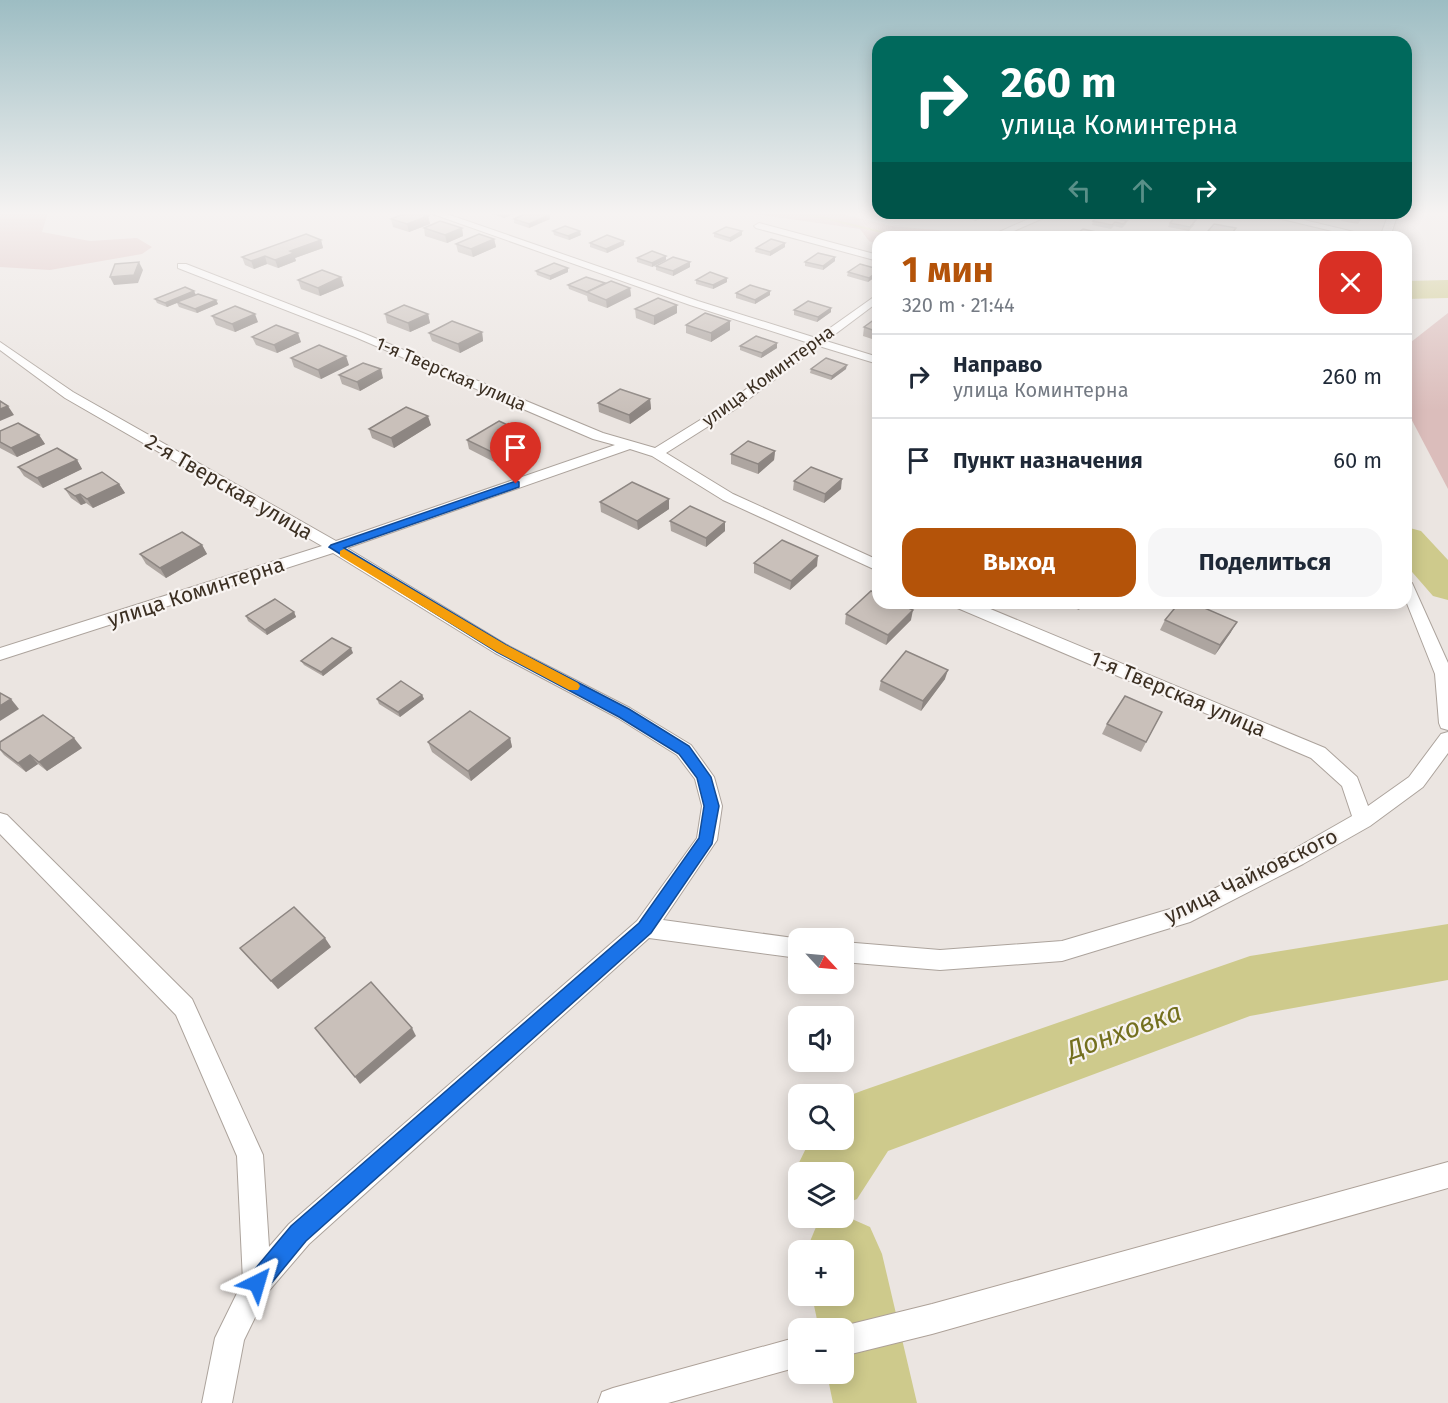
<!DOCTYPE html>
<html lang="ru">
<meta charset="utf-8">
<style>
:root{--surface:#fff;--page:#f6f6f7;--text:#1f2937;--muted:#747a83;--line:#e0e1e3;--accent:#b45309}
body{margin:0;font-family:"Fira Sans",sans-serif;background:var(--page);color:var(--text);height:100vh;display:flex;flex-direction:column;font-size:22px;white-space:nowrap}
*{box-sizing:border-box;margin:0}
p{font-size:20px;color:var(--muted)}
.icon{flex:none;width:33px;height:33px;fill:none;stroke:currentColor;stroke-width:2;stroke-linecap:round;stroke-linejoin:round}
.map{position:relative;flex:1;overflow:hidden}
.drawer{position:absolute;left:872px;top:231px;width:540px;height:378px;display:flex;flex-direction:column;background:var(--surface);border-radius:18px;box-shadow:0 3px 15px #0003}
.drawer>*{flex:none}
.guide{position:absolute;left:872px;top:36px;width:540px;height:183px;border-radius:18px;box-shadow:0 3px 15px #0003;background:#00695c;color:#fff;overflow:hidden}
.needle{width:39px;rotate:116deg}
.controls{position:absolute;left:788px;top:928px;display:grid;gap:12px}
.controls a{display:grid;place-items:center;width:66px;height:66px;border-radius:12px;background:var(--surface);box-shadow:0 3px 15px #0003;font-size:30px}
.pin{position:absolute;display:grid;place-items:center;width:51px;height:51px;color:#fff;margin:-62px -26px;border-radius:50% 50% 50% 0;rotate:-45deg;box-shadow:0 0 6px #0007}
.pin .icon{rotate:45deg}
.me{position:absolute;width:66px;margin:-33px;rotate:40deg;stroke-linejoin:round;filter:drop-shadow(0 0 4px #0008)}
.turn{display:flex;align-items:center;gap:21px;height:126px;padding:0 30px;font-size:27px}
.turn .icon{width:78px;height:78px;stroke-width:2.5}
.turn b{display:block;font-size:42px;line-height:51px}
.lanes{display:flex;align-items:center;height:57px;padding:0 30px;background:#0003;justify-content:center;gap:30px;direction:ltr}
.lanes .off{opacity:.35}
.round{display:grid;place-items:center;flex:none;width:63px;height:63px;border-radius:18px;background:var(--page)}
.headline{display:flex;align-items:center;justify-content:space-between;height:102px;padding:0 30px}
h1{font-size:36px;font-weight:700;line-height:45px;color:var(--accent)}
.action{display:flex;gap:12px;margin-top:auto;padding:12px 30px}
.action a{flex:1;height:69px;border-radius:18px;background:var(--accent);color:#fff;font-size:24px;font-weight:700;line-height:69px;text-align:center}
.action a+a{background:var(--page);color:var(--text)}
ul{padding:0;list-style:none}
li{display:flex;align-items:center;gap:18px;height:84px;padding:0 30px;border-top:2px solid var(--line)}
li div{flex:1}
li b{display:block;font-size:22px}
li em{font-style:normal}
.map>svg:first-child{display:block}
.green{fill:#dbbdbb}
.lines{fill:none;stroke-linecap:round;stroke-linejoin:round}
.stream{fill:#ceca8c;fill-rule:evenodd}
.river{fill:#ceca8c;fill-rule:evenodd}
.street-casing{stroke:#aca39c;stroke-width:2}
.secondary-casing{stroke:#ada198;stroke-width:2}
.street{fill:#fff;fill-rule:evenodd}
.secondary{fill:#fff;fill-rule:evenodd}
.wall{fill:#ada5a0}
.shaded-wall{fill:#8d8682}
.building{fill:#c9c0ba;stroke:#8d8682;stroke-width:1.5}
.route{fill:#1a73e8;stroke:#114b97;stroke-width:1.5}
.slow{fill:#f59e0b}
.labels{text-anchor:middle;dominant-baseline:central;stroke-width:4.5;stroke-linejoin:round;paint-order:stroke}
.far-street-label{font-size:18px;fill:#3b2f22;stroke:#f8f4f2}
.street-label{font-size:21px;fill:#3b2f22;stroke:#f8f4f2}
.near-water-label{font-size:27px;font-style:italic;fill:#74701f;stroke:#f8f4f2}
</style>
<div class="map">
<svg width="1448" height="1403" viewBox="0 0 1448 1403">
<rect width="100%" height="100%" fill="#ebe5e1"/>
<g class="green">
<polygon points="0,213 48,213 42,232 90,241 137,238 152,247 142,254 50,270 0,267"/>
<polygon points="747,213 838,213 891,226 938,230 966,236 878,237 877,244 869,241 860,229"/>
<polygon points="1448,313 1448,489 1406,409 1406,346"/>
</g>
<g class="lines">
<polygon class="stream" points="785,213 820,216 906,237 898,237 820,218"/>
<g class="river">
<polygon points="1448,280 1448,298 1406,299 1406,281"/>
<polygon points="1406,527 1421,531 1448,560 1448,600 1433,596 1406,565"/>
<polygon points="1448,924 1448,980 1250,1016 888,1151 857,1199 843,1205 843,1173 798,1173 798,1181 794,1173 810,1140 843,1140 843,1098 864,1090 1250,956"/>
<polygon points="843,1215 870,1227 882,1254 917,1403 833,1403 827,1374 843,1374 843,1329 819,1329 812,1296 843,1296 843,1251 806,1251 816,1227 837,1218 843,1218"/>
</g>
<g class="street-casing">
<g id="street">
<polygon points="430,213 444,213 698,301 816,338 878,294 878,302 826,341 878,357 878,364 819,346 734,410 666,453 733,494 878,560 878,571 723,500 652,456 630,449 347,548 507,645 630,708 691,745 714,777 722,806 717,840 663,920 801,939 798,939 798,958 649,938 309,1244 267,1293 244,1340 232,1403 202,1403 215,1338 243,1281 237,1156 176,1015 0,834 0,813 7,815 192,999 263,1155 269,1247 289,1224 637,921 697,838 702,806 695,779 677,755 618,718 495,653 333,553 0,660 0,648 322,546 65,398 0,350 0,342 73,392 336,541 615,445 593,439 355,337 178,268 178,264 186,264 363,333 603,433 655,448 726,404 809,343 690,305"/>
<polygon points="1042,213 1055,213 1007,234 999,232"/>
<polygon points="1257,213 1275,213 1375,237 1357,237"/>
<polygon points="1389,213 1398,213 1390,237 1380,237"/>
<polygon points="759,223 878,255 878,261 756,228 754,226"/>
<polygon points="1406,582 1412,583 1448,663 1448,730 1441,728 1439,723 1435,674 1406,601"/>
<polygon points="953,603 976,603 1325,748 1357,777 1368,806 1409,777 1441,734 1448,732 1448,753 1423,787 1370,826 1303,864 1190,922 1062,961 940,970 843,962 843,942 940,950 1062,941 1177,907 1289,852 1352,816 1342,786 1311,758 955,607"/>
</g>
</g>
<g class="secondary-casing">
<g id="secondary">
<polygon points="1448,1162 1448,1188 932,1334 843,1356 843,1329 836,1329 843,1326 932,1304"/>
<polygon points="798,1337 798,1367 668,1403 598,1403 602,1392 613,1388"/>
</g>
</g>
<use href="#street" class="street"/>
<use href="#secondary" class="secondary"/>
</g>
<g class="wall">
<polygon points="489,213 515,213 504,218"/>
<polygon points="959,213 991,213 990,215 975,221 959,216"/>
<polygon points="1345,213 1363,215 1358,224 1341,221"/>
<polygon points="549,215 550,219 529,228 514,223 514,219"/>
<polygon points="428,216 430,224 409,232 393,227 391,219"/>
<polygon points="1093,221 1127,221 1126,224 1122,228 1114,226 1111,229 1092,225"/>
<polygon points="1170,223 1195,224 1189,231 1168,227"/>
<polygon points="424,228 462,228 463,236 447,243 425,236"/>
<polygon points="553,231 581,235 569,240 554,235"/>
<polygon points="742,231 742,235 730,242 714,237 714,233"/>
<polygon points="1208,231 1234,232 1230,237 1217,237 1206,235"/>
<polygon points="494,239 496,247 473,257 458,252 456,244"/>
<polygon points="321,240 323,248 295,258 296,261 278,268 267,264 254,269 245,265 242,257"/>
<polygon points="590,243 624,245 607,253 590,247"/>
<polygon points="785,247 770,256 755,252 756,248"/>
<polygon points="835,257 835,261 823,270 805,266 805,262"/>
<polygon points="637,258 666,260 652,267 637,262"/>
<polygon points="656,266 690,267 673,276 656,270"/>
<polygon points="878,269 878,275 868,282 847,276 848,272"/>
<polygon points="536,271 568,272 550,280 537,275"/>
<polygon points="341,277 344,286 320,296 301,289 298,280"/>
<polygon points="727,278 727,282 713,289 696,284 696,280"/>
<polygon points="568,285 630,288 631,296 607,308 588,301 587,296 569,289"/>
<polygon points="736,293 770,295 755,304 736,298"/>
<polygon points="155,299 216,300 218,304 197,313 179,307 177,303 167,307 157,303"/>
<polygon points="635,309 677,313 654,325 636,318"/>
<polygon points="794,310 831,312 817,322 794,315"/>
<polygon points="385,314 428,314 430,323 410,332 387,323"/>
<polygon points="212,316 258,322 235,332 216,325"/>
<polygon points="878,320 878,341 863,336 864,327"/>
<polygon points="730,321 730,330 711,342 686,333 686,325"/>
<polygon points="482,332 483,341 460,353 432,341 429,333"/>
<polygon points="252,337 301,342 277,353 256,345"/>
<polygon points="777,343 777,348 761,358 740,350 740,346"/>
<polygon points="291,358 349,365 321,379 294,367"/>
<polygon points="811,369 846,369 831,380 810,373"/>
<polygon points="339,375 383,378 360,391 342,384"/>
<polygon points="650,399 651,409 630,424 599,412 598,403"/>
<polygon points="431,425 394,448 372,438 369,429"/>
<polygon points="0,431 39,435 45,444 17,457 0,448"/>
<polygon points="467,440 532,445 500,465 469,449"/>
<polygon points="775,451 774,460 758,474 731,464 731,454"/>
<polygon points="77,460 82,469 43,488 24,476 18,467"/>
<polygon points="794,481 841,489 824,503 793,490"/>
<polygon points="119,484 125,493 93,508 86,503 81,505 71,498 65,489"/>
<polygon points="600,502 669,509 638,530 601,512"/>
<polygon points="670,521 725,531 706,547 671,531"/>
<polygon points="202,545 207,554 166,578 146,564 140,554"/>
<polygon points="754,563 817,566 790,590 754,573"/>
<polygon points="1062,603 1084,603 1079,610"/>
<polygon points="294,612 296,617 267,635 248,621 246,616"/>
<polygon points="846,614 911,620 886,645 845,624"/>
<polygon points="1165,620 1231,632 1215,655 1160,630"/>
<polygon points="353,653 323,676 304,665 301,661"/>
<polygon points="945,679 921,711 879,690 881,681"/>
<polygon points="422,695 424,699 400,717 379,704 377,699"/>
<polygon points="1162,712 1141,752 1102,734 1107,724"/>
<polygon points="510,738 512,747 471,781 432,752 428,742"/>
<polygon points="0,742 82,748 47,771 38,764 26,772 4,755 0,750"/>
<polygon points="331,947 278,989 240,948"/>
</g>
<g class="shaded-wall">
<polygon points="506,213 515,213 504,218 504,214"/>
<polygon points="986,213 991,213 990,215 975,221 976,218"/>
<polygon points="549,215 550,219 529,228 529,224"/>
<polygon points="428,216 430,224 409,232 407,224"/>
<polygon points="462,228 463,236 447,243 445,235"/>
<polygon points="580,231 581,235 569,240 568,236"/>
<polygon points="742,231 742,235 730,242 730,238"/>
<polygon points="494,239 496,247 473,257 471,249"/>
<polygon points="321,240 323,248 295,258 296,261 278,268 275,260 290,251"/>
<polygon points="624,241 624,245 607,253 606,249"/>
<polygon points="785,243 785,247 770,256 770,252"/>
<polygon points="265,256 267,264 254,269 251,261"/>
<polygon points="666,256 666,260 652,267 652,263"/>
<polygon points="835,257 835,261 823,270 823,266"/>
<polygon points="139,262 143,270 138,283 114,285 110,277"/>
<polygon points="690,262 690,267 673,276 673,271"/>
<polygon points="568,268 568,272 550,280 550,276"/>
<polygon points="878,271 878,275 868,282 869,278"/>
<polygon points="341,277 344,286 320,296 318,288"/>
<polygon points="727,278 727,282 713,289 713,285"/>
<polygon points="630,288 631,296 607,308 606,300"/>
<polygon points="194,291 196,295 167,307 165,303"/>
<polygon points="770,291 770,295 755,304 755,300"/>
<polygon points="216,300 218,304 197,313 195,309"/>
<polygon points="677,305 677,313 654,325 654,316"/>
<polygon points="831,308 831,312 817,322 818,317"/>
<polygon points="255,314 258,322 235,332 232,324"/>
<polygon points="428,314 430,323 410,332 408,323"/>
<polygon points="730,321 730,330 711,342 711,333"/>
<polygon points="482,332 483,341 460,353 458,344"/>
<polygon points="298,333 301,342 277,353 274,345"/>
<polygon points="777,343 777,348 761,358 762,353"/>
<polygon points="346,356 349,365 321,379 318,370"/>
<polygon points="847,365 846,369 831,380 832,376"/>
<polygon points="381,369 383,378 360,391 357,382"/>
<polygon points="650,399 651,409 630,424 629,415"/>
<polygon points="8,406 14,415 0,421 0,409"/>
<polygon points="428,416 431,425 394,448 391,438"/>
<polygon points="39,435 45,444 17,457 11,448"/>
<polygon points="531,436 532,445 500,465 498,455"/>
<polygon points="775,451 774,460 758,474 758,464"/>
<polygon points="77,460 82,469 43,488 37,478"/>
<polygon points="842,479 841,489 824,503 825,494"/>
<polygon points="119,484 125,493 93,508 87,499"/>
<polygon points="80,494 86,503 81,505 75,496"/>
<polygon points="669,499 669,509 638,530 637,521"/>
<polygon points="725,522 725,531 706,547 706,538"/>
<polygon points="202,545 207,554 166,578 160,568"/>
<polygon points="818,556 817,566 790,590 791,581"/>
<polygon points="913,610 911,620 886,645 888,635"/>
<polygon points="294,612 296,617 267,635 265,630"/>
<polygon points="1237,622 1231,632 1215,655 1220,645"/>
<polygon points="351,648 353,653 323,676 321,672"/>
<polygon points="948,670 945,679 921,711 923,701"/>
<polygon points="422,695 424,699 400,717 398,712"/>
<polygon points="11,699 19,709 0,721 0,706"/>
<polygon points="74,738 82,748 47,771 39,762"/>
<polygon points="510,738 512,747 471,781 468,771"/>
<polygon points="30,755 38,764 26,772 18,763"/>
<polygon points="325,938 331,947 278,989 271,981"/>
<polygon points="412,1028 416,1036 360,1084 355,1077"/>
</g>
<g class="building">
<polygon points="406,213 420,213 428,216 407,224 391,219"/>
<polygon points="527,213 544,213 549,215 529,224 514,219"/>
<polygon points="963,213 986,213 976,218"/>
<polygon points="1345,213 1353,213 1363,215 1360,220 1343,217"/>
<polygon points="1100,215 1127,221 1123,224 1115,222 1112,225 1093,221"/>
<polygon points="1176,216 1196,220 1190,227 1170,223"/>
<polygon points="440,221 462,228 445,235 424,228"/>
<polygon points="1214,224 1236,228 1230,236 1208,231"/>
<polygon points="565,226 580,231 568,236 553,231"/>
<polygon points="726,227 742,231 730,238 714,233"/>
<polygon points="1083,229 1105,234 1102,237 1073,237"/>
<polygon points="306,234 321,240 290,251 294,253 275,260 265,256 251,261 242,257"/>
<polygon points="479,234 494,239 471,249 456,244"/>
<polygon points="607,235 624,241 606,249 590,243"/>
<polygon points="771,239 785,243 770,252 756,248"/>
<polygon points="652,251 666,256 652,263 637,258"/>
<polygon points="818,253 835,257 823,266 805,262"/>
<polygon points="673,257 690,262 673,271 656,266"/>
<polygon points="139,262 134,275 110,277 115,264"/>
<polygon points="554,263 568,268 550,276 536,271"/>
<polygon points="860,264 878,269 878,271 869,278 848,272"/>
<polygon points="322,270 341,277 318,288 298,280"/>
<polygon points="710,272 727,278 713,285 696,280"/>
<polygon points="586,277 605,283 587,292 568,285"/>
<polygon points="611,281 630,288 606,300 587,292"/>
<polygon points="750,285 770,291 755,300 736,293"/>
<polygon points="185,287 194,291 165,303 155,299"/>
<polygon points="198,294 216,300 195,309 177,302"/>
<polygon points="658,298 677,305 654,316 635,309"/>
<polygon points="808,301 831,308 818,317 794,310"/>
<polygon points="404,305 428,314 408,323 385,314"/>
<polygon points="235,306 255,314 232,324 212,316"/>
<polygon points="705,313 730,321 711,333 686,325"/>
<polygon points="875,319 878,320 878,332 864,327"/>
<polygon points="452,321 482,332 458,344 429,333"/>
<polygon points="276,325 298,333 274,345 252,337"/>
<polygon points="756,336 777,343 762,353 740,346"/>
<polygon points="319,345 346,356 318,370 291,358"/>
<polygon points="826,358 847,365 832,376 811,369"/>
<polygon points="363,363 381,369 357,382 339,375"/>
<polygon points="620,389 650,399 629,415 598,403"/>
<polygon points="0,401 8,406 0,409"/>
<polygon points="406,407 428,416 391,438 369,429"/>
<polygon points="499,421 531,436 498,455 467,440"/>
<polygon points="18,423 39,435 11,448 0,442 0,431"/>
<polygon points="748,441 775,451 758,464 731,454"/>
<polygon points="57,448 77,460 37,478 18,467"/>
<polygon points="811,467 842,479 825,494 794,481"/>
<polygon points="102,472 119,484 87,499 80,494 75,496 65,489"/>
<polygon points="632,482 669,499 637,521 600,502"/>
<polygon points="690,506 725,522 706,538 670,521"/>
<polygon points="182,532 202,545 160,568 140,554"/>
<polygon points="782,540 818,556 791,581 754,563"/>
<polygon points="871,591 878,594 878,603 897,603 913,610 888,635 846,614"/>
<polygon points="275,599 294,612 265,630 246,616"/>
<polygon points="1179,603 1193,603 1237,622 1220,645 1165,620"/>
<polygon points="332,638 351,648 321,672 301,661"/>
<polygon points="906,651 948,670 923,701 881,681"/>
<polygon points="401,681 422,695 398,712 377,699"/>
<polygon points="0,693 11,699 0,706"/>
<polygon points="1125,696 1162,712 1146,742 1107,724"/>
<polygon points="470,711 510,738 468,771 428,742"/>
<polygon points="43,715 74,738 39,762 30,755 18,763 0,749 0,742"/>
<polygon points="294,907 325,938 271,981 240,948"/>
<polygon points="371,982 412,1028 355,1077 315,1028"/>
</g>
<linearGradient id="sky" x2="0" y2="1"><stop stop-color="#9dbdc3"/><stop offset="0.52" stop-color="#f6f3f2"/><stop offset="1" stop-color="#f6f3f2" stop-opacity="0"/></linearGradient>
<rect width="1448" height="410" fill="url(#sky)"/>
<polygon class="route" points="516,481 519,482 519,487 344,548 506,645 629,709 689,746 711,777 719,806 712,844 651,933 306,1241 265,1291 257,1294 249,1291 246,1283 249,1276 291,1226 639,923 699,838 704,806 697,778 679,754 619,717 497,652 329,547 331,545"/>
<polygon class="slow" points="344,549 506,645 578,683 580,686 578,690 569,690 497,652 340,556 340,551"/>
<g class="labels">
<g class="far-street-label">
<text transform="translate(451 374) rotate(23)">1-я Тверская улица</text>
<text transform="translate(768 376) rotate(-36)">улица Коминтерна</text>
</g>
<g class="street-label">
<text transform="translate(229 487) rotate(30)">2-я Тверская улица</text>
<text transform="translate(196 592) rotate(-18)">улица Коминтерна</text>
<text transform="translate(1178 694) rotate(23)">1-я Тверская улица</text>
<text transform="translate(1251 876) rotate(-26)">улица Чайковского</text>
</g>
<g class="near-water-label">
<text transform="translate(1124 1031) rotate(-20)">Донховка</text>
</g>
</g>
</svg>
<div class="controls">
<a><svg class="needle" viewBox="-14 -14 28 28"><path d="M0-13l5 13h-10z" fill="#e53935"/><path d="M0 13l5-13h-10z" fill="#747a83"/></svg></a>
<a><svg class="icon" aria-label="sound" viewBox="0 0 24 24"><path d="M4 9h4l5-4v14l-5-4H4zM17 9q2 3 0 6"/></svg></a>
<a><svg class="icon" aria-label="search" viewBox="0 0 24 24"><circle cx="10" cy="10" r="6"/><path d="M15 15l6 6"/></svg></a>
<a><svg class="icon" aria-label="layers" viewBox="0 0 24 24"><path d="M12 4l9 5-9 5-9-5zM3 14l9 5 9-5"/></svg></a>
<a>+</a>
<a>−</a>
</div>
<div class="pin" style="left:516px;top:484px;background:#d93025"><svg class="icon" aria-label="arrive" viewBox="0 0 24 24"><path d="M6 21V4h12l-3 4 3 4H6"/></svg></div>
<svg class="me" style="left:257px;top:1283px" viewBox="-20 -20 40 40"><path d="M0-17L14 15 0 8-14 15z" fill="#1a73e8" stroke="#fff" stroke-width="4"/></svg>
<div class="guide">
<div class="turn"><svg class="icon" aria-label="right" viewBox="0 0 24 24"><path d="M7 20v-9h11M14 6l5 5-5 5"/></svg><div><b>260 m</b>улица Коминтерна</div></div>
<div class="lanes"><svg class="icon off" aria-label="left" viewBox="0 0 24 24"><path d="M17 20v-9H6M10 6l-5 5 5 5"/></svg><svg class="icon off" aria-label="ahead" viewBox="0 0 24 24"><path d="M12 20V5M6 11l6-6 6 6"/></svg><svg class="icon" aria-label="right" viewBox="0 0 24 24"><path d="M7 20v-9h11M14 6l5 5-5 5"/></svg></div>
</div>
<section class="drawer">
<div class="headline"><div><h1>1 мин</h1><p>320 m · 21:44</p></div><a class="round" style="background:#d93025;color:#fff"><svg class="icon" aria-label="close" viewBox="0 0 24 24"><path d="M6 6l12 12M18 6L6 18"/></svg></a></div>
<ul>
<li><svg class="icon" aria-label="right" viewBox="0 0 24 24"><path d="M7 20v-9h11M14 6l5 5-5 5"/></svg><div><b>Направо</b><p>улица Коминтерна</p></div><em>260 m</em></li>
<li><svg class="icon" aria-label="arrive" viewBox="0 0 24 24"><path d="M6 21V4h12l-3 4 3 4H6"/></svg><div><b>Пункт назначения</b></div><em>60 m</em></li>
</ul>
<div class="action"><a>Выход</a><a>Поделиться</a></div>
</section>
</div>
